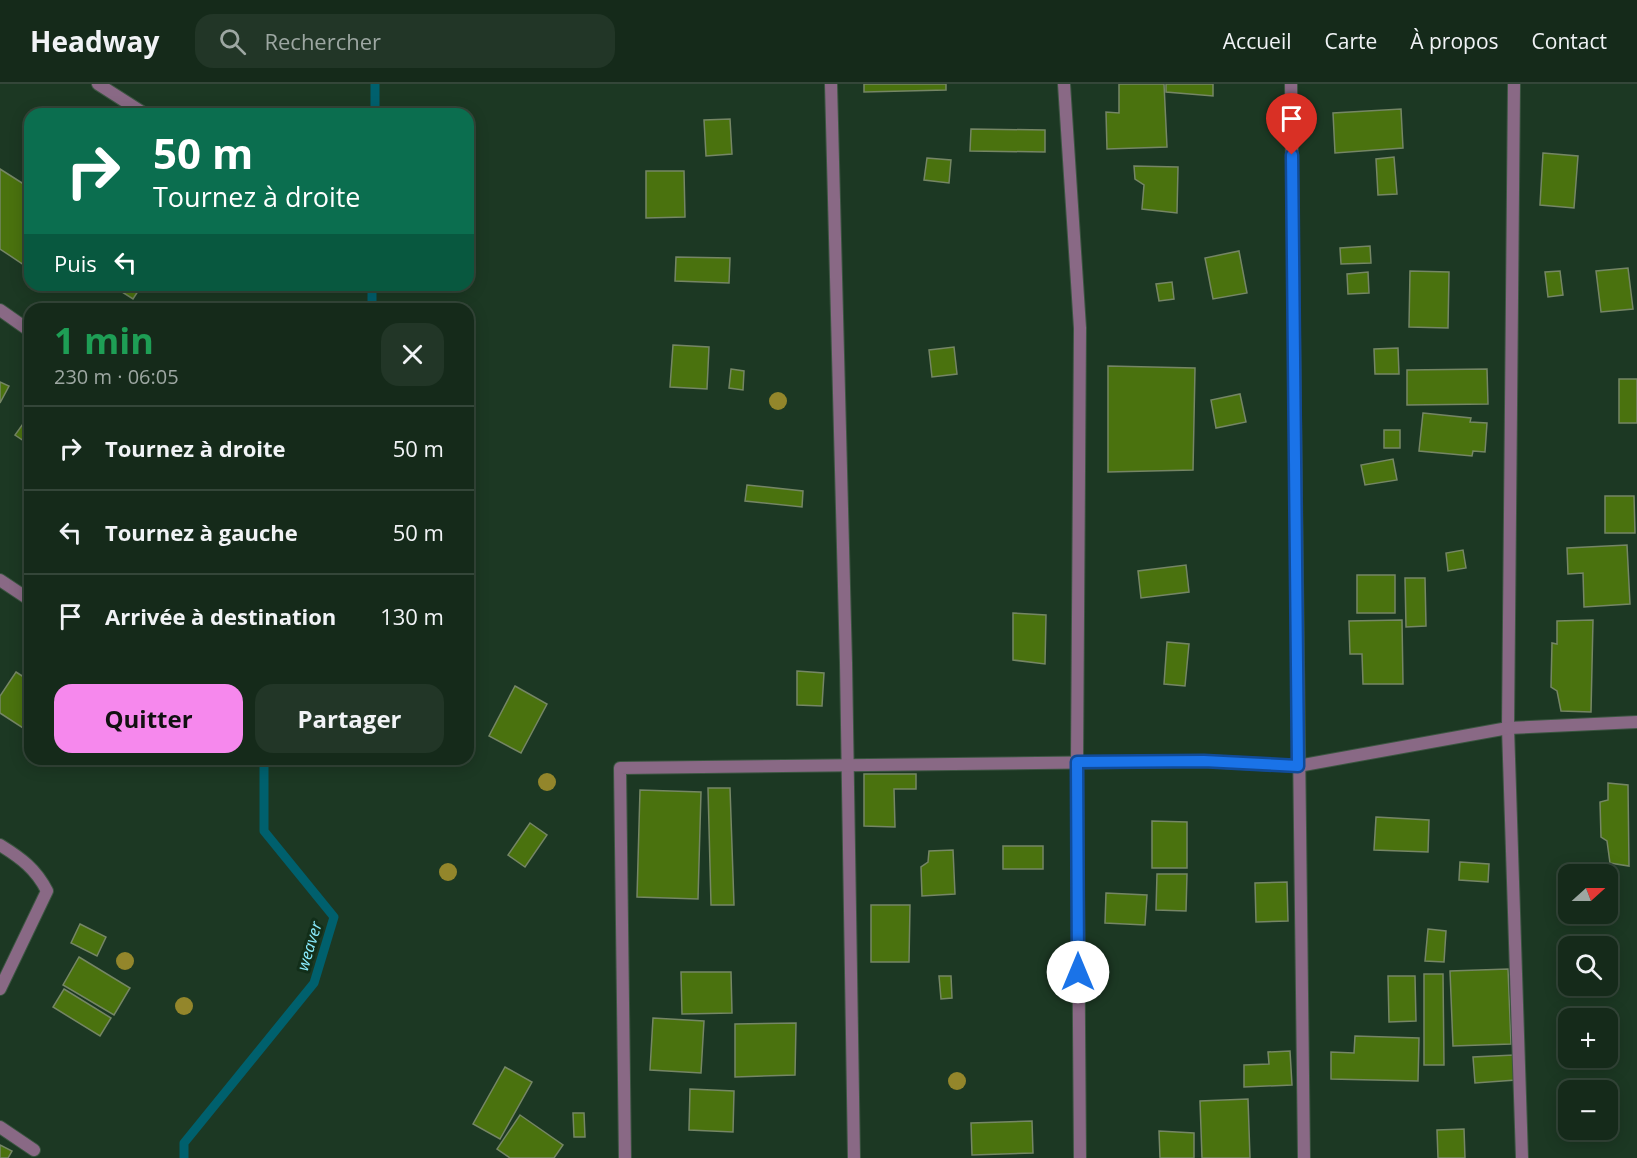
<!DOCTYPE html>
<html lang="fr">
<meta charset="utf-8">
<style>
:root{--surface:#152a1a;--page:#223627;--text:#f1f3f6;--muted:#9da7a2;--line:#344639;--accent:#f688ed}
body{margin:0;font-family:"Open Sans",sans-serif;background:var(--page);color:var(--text);height:100vh;display:flex;flex-direction:column;font-size:22px;white-space:nowrap}
*{box-sizing:border-box;margin:0}
p{font-size:20px;color:var(--muted)}
.icon{flex:none;width:33px;height:33px;fill:none;stroke:currentColor;stroke-width:2;stroke-linecap:round;stroke-linejoin:round}
.map{position:relative;flex:1;overflow:hidden}
.panel{position:absolute;left:24px;top:219px;width:450px;height:462px;display:flex;flex-direction:column;background:var(--surface);border-radius:18px;box-shadow:0 3px 15px #0003,0 0 0 2px var(--line)}
.panel>*{flex:none}
.guide{position:absolute;left:24px;top:24px;width:450px;height:183px;border-radius:18px;box-shadow:0 3px 15px #0003,0 0 0 2px var(--line);background:#0b6e4f;color:#fff;overflow:hidden}
.needle{width:39px;rotate:69deg}
.buttons{position:absolute;left:1558px;top:780px;display:grid;gap:12px}
.buttons a{display:grid;place-items:center;width:60px;height:60px;border-radius:12px;background:var(--surface);box-shadow:0 3px 15px #0003,0 0 0 2px var(--line);font-size:30px}
.pin{position:absolute;display:grid;place-items:center;width:51px;height:51px;color:#fff;margin:-62px -26px;border-radius:50% 50% 50% 0;rotate:-45deg;box-shadow:0 0 6px #0007}
.pin .icon{rotate:45deg}
.me{position:absolute;width:66px;margin:-33px;rotate:0deg;stroke-linejoin:round;filter:drop-shadow(0 0 4px #0008)}
.turn{display:flex;align-items:center;gap:21px;height:126px;padding:0 30px;font-size:27px}
.turn .icon{width:78px;height:78px;stroke-width:2.5}
.turn b{display:block;font-size:42px;line-height:51px}
.then{display:flex;align-items:center;height:57px;padding:0 30px;background:#0003;gap:12px;font-size:22px}
.round{display:grid;place-items:center;flex:none;width:63px;height:63px;border-radius:18px;background:var(--page)}
.head{display:flex;align-items:center;justify-content:space-between;height:102px;padding:0 30px}
h1{font-size:36px;font-weight:700;line-height:45px;color:#1e9e55}
.primary-button{display:flex;gap:12px;margin-top:auto;padding:12px 30px}
.primary-button a{flex:1;height:69px;border-radius:18px;background:var(--accent);color:#111;font-size:24px;font-weight:700;line-height:69px;text-align:center}
.primary-button a+a{background:var(--page);color:var(--text)}
ul{padding:0;list-style:none}
li{display:flex;align-items:center;gap:18px;height:84px;padding:0 30px;border-top:2px solid var(--line)}
li div{flex:1}
li b{display:block;font-size:22px}
li em{font-style:normal}
header{display:flex;align-items:center;gap:36px;box-sizing:border-box;height:84px;padding:0 30px;background:var(--surface);border-bottom:2px solid var(--line)}
header strong{font-size:28px}
nav{display:flex;gap:33px;margin-inline-start:auto;font-size:21px}
.search{width:420px;height:54px;background:var(--page);display:flex;align-items:center;gap:15px;box-sizing:border-box;padding:0 21px;border-radius:18px;color:var(--muted);font-size:22px}
.map>svg:first-child{display:block}
.lines{fill:none;stroke-linecap:round;stroke-linejoin:round}
.stream{stroke:#00606d;stroke-width:9}
.building{fill:#4a720e;stroke:#758665;stroke-width:1.5}
.street-casing{stroke:#3b5541;stroke-width:14}
.street{stroke:#896985;stroke-width:12}
.tree{fill:#93862b}
.route-casing{stroke:#114b97;stroke-width:15}
.route{stroke:#1a73e8;stroke-width:10}
.labels{text-anchor:middle;dominant-baseline:central;stroke-width:6;stroke-linejoin:round;paint-order:stroke}
.water-label{font-size:16px;font-style:italic;fill:#8aecfe;stroke:#122e19}
</style>
<header>
<strong>Headway</strong>
<div class="search"><svg class="icon" aria-label="search" viewBox="0 0 24 24"><circle cx="10" cy="10" r="6"/><path d="M15 15l6 6"/></svg>Rechercher</div>
<nav><a>Accueil</a><a>Carte</a><a>À propos</a><a>Contact</a></nav>
</header>
<div class="map">
<svg width="1637" height="1074" viewBox="0 0 1637 1074">
<rect width="100%" height="100%" fill="#1c3823"/>
<g class="lines">
<g class="stream">
<polyline points="375,30 375,0"/>
<polyline points="372,225 372,201"/>
<polyline points="184,1074 184,1059 314,899 334,833 264,747 264,675"/>
</g>
</g>
<g class="building">
<polygon points="864,0 946,0 946,6 864,8"/>
<polygon points="1119,0 1164,0 1167,63 1107,65 1106,28 1119,29"/>
<polygon points="1166,0 1213,0 1213,12 1166,8"/>
<polygon points="1401,25 1403,64 1335,69 1333,29"/>
<polygon points="730,35 732,70 706,72 704,36"/>
<polygon points="971,45 1045,46 1045,68 970,67"/>
<polygon points="1543,69 1578,72 1574,124 1540,121"/>
<polygon points="1394,73 1397,110 1378,111 1376,75"/>
<polygon points="927,74 951,76 949,99 924,96"/>
<polygon points="1134,82 1178,83 1177,129 1142,125 1144,101 1135,95"/>
<polygon points="0,85 30,104 30,185 0,165"/>
<polygon points="646,87 684,87 685,133 646,134"/>
<polygon points="1370,162 1371,179 1341,180 1340,164"/>
<polygon points="1239,167 1247,209 1213,215 1205,174"/>
<polygon points="676,173 730,174 729,199 675,197"/>
<polygon points="1628,184 1633,225 1601,228 1596,187"/>
<polygon points="1410,187 1449,188 1448,244 1409,243"/>
<polygon points="1560,187 1563,211 1548,213 1545,188"/>
<polygon points="1368,188 1369,209 1348,210 1347,190"/>
<polygon points="1172,198 1174,215 1159,217 1156,200"/>
<polygon points="111,201 142,201 133,215"/>
<polygon points="673,261 709,263 707,305 670,303"/>
<polygon points="954,263 957,290 932,293 929,266"/>
<polygon points="1398,264 1399,290 1375,290 1374,265"/>
<polygon points="1108,282 1195,284 1193,386 1108,388"/>
<polygon points="731,285 744,287 743,306 729,304"/>
<polygon points="1487,285 1488,320 1407,321 1407,286"/>
<rect x="1619" y="295" width="18" height="44"/>
<polygon points="0,298 9,302 0,319"/>
<polygon points="1240,310 1246,338 1216,344 1211,316"/>
<polygon points="1423,329 1471,334 1470,338 1487,339 1485,368 1473,367 1472,372 1419,367"/>
<polygon points="30,330 30,361 15,351"/>
<rect x="1384" y="346" width="16" height="18"/>
<polygon points="1393,375 1397,396 1365,401 1361,381"/>
<polygon points="747,401 803,407 802,423 745,417"/>
<polygon points="1605,412 1634,412 1635,449 1605,449"/>
<polygon points="1627,461 1630,520 1584,523 1583,489 1568,490 1567,464"/>
<polygon points="1463,466 1466,484 1448,487 1446,469"/>
<polygon points="1186,481 1189,508 1141,514 1138,487"/>
<rect x="1357" y="491" width="38" height="38"/>
<polygon points="1405,494 1425,494 1426,542 1406,543"/>
<polygon points="1013,529 1046,531 1045,580 1013,576"/>
<polygon points="1402,536 1403,600 1363,600 1362,570 1350,570 1349,537"/>
<polygon points="1593,536 1591,628 1561,627 1557,607 1551,603 1552,559 1557,560 1557,537"/>
<polygon points="1167,558 1189,560 1185,602 1164,600"/>
<polygon points="797,587 824,589 822,622 797,621"/>
<polygon points="16,588 30,597 30,639 26,646 0,629 0,612"/>
<polygon points="515,602 547,620 521,669 489,652"/>
<polygon points="864,690 916,690 916,705 894,705 895,743 864,742"/>
<polygon points="1608,699 1628,701 1629,782 1610,779 1607,757 1601,753 1600,718 1608,716"/>
<polygon points="708,704 730,704 734,821 711,821"/>
<polygon points="640,706 701,708 698,815 637,813"/>
<polygon points="1376,733 1429,736 1428,768 1374,766"/>
<polygon points="1152,737 1187,738 1187,784 1152,784"/>
<polygon points="530,739 547,751 525,783 508,771"/>
<rect x="1003" y="762" width="40" height="23"/>
<polygon points="953,766 955,810 922,812 921,783 928,778 929,767"/>
<polygon points="1460,778 1489,780 1488,798 1459,796"/>
<polygon points="1157,790 1187,790 1186,827 1156,826"/>
<polygon points="1287,798 1288,837 1256,838 1255,799"/>
<polygon points="1106,809 1147,811 1145,841 1105,839"/>
<polygon points="871,821 910,821 909,878 871,878"/>
<polygon points="80,840 106,853 97,872 71,859"/>
<polygon points="1428,845 1446,847 1444,878 1425,877"/>
<polygon points="79,873 130,904 114,931 63,901"/>
<polygon points="1508,885 1511,960 1453,962 1450,887"/>
<polygon points="681,888 731,888 732,929 682,930"/>
<polygon points="1424,890 1443,890 1444,981 1424,981"/>
<polygon points="939,892 951,892 952,914 941,915"/>
<polygon points="1388,892 1415,892 1416,937 1389,938"/>
<polygon points="64,905 111,934 100,952 53,923"/>
<polygon points="653,934 704,937 701,989 650,986"/>
<polygon points="796,939 795,991 735,993 735,940"/>
<polygon points="1355,952 1419,954 1418,997 1331,995 1331,968 1354,969"/>
<polygon points="1290,967 1292,1001 1244,1003 1244,981 1269,980 1268,968"/>
<polygon points="1514,971 1516,996 1475,999 1473,973"/>
<polygon points="505,983 532,998 500,1055 473,1040"/>
<polygon points="690,1005 734,1007 733,1048 689,1046"/>
<polygon points="1248,1015 1250,1074 1202,1074 1200,1017"/>
<polygon points="573,1029 584,1029 585,1053 574,1053"/>
<polygon points="520,1031 563,1061 554,1074 510,1074 497,1065"/>
<polygon points="1032,1037 1033,1069 972,1071 971,1039"/>
<polygon points="1464,1045 1465,1074 1438,1074 1437,1046"/>
<polygon points="1159,1047 1194,1049 1194,1074 1160,1074"/>
<polygon points="0,1061 12,1067 8,1074 0,1074"/>
</g>
<g class="lines">
<g class="street-casing">
<g id="street">
<polyline points="98,0 145,30"/>
<polyline points="831,0 846,579 854,1074"/>
<polyline points="1064,0 1080,244 1077,678 1080,1074"/>
<polyline points="1291,0 1304,1074"/>
<polyline points="1514,0 1508,644 1522,1074"/>
<polyline points="0,226 30,247"/>
<polyline points="0,496 30,516"/>
<path d="M 0,761 C 21,774 36,785 47,807 L 0,905"/>
<polyline points="0,1043 34,1066"/>
<polyline points="625,1074 620,684 1204,677 1298,682 1508,644 1637,638"/>
</g>
</g>
<use href="#street" class="street"/>
</g>
<g class="tree">
<circle cx="778" cy="317" r="9"/>
<circle cx="547" cy="698" r="9"/>
<circle cx="448" cy="788" r="9"/>
<circle cx="125" cy="877" r="9"/>
<circle cx="184" cy="922" r="9"/>
<circle cx="957" cy="997" r="9"/>
</g>
<g class="lines">
<g class="route-casing">
<polyline id="route" points="1078,888 1077,678 1204,677 1298,682 1292,71"/>
</g>
<use href="#route" class="route"/>
</g>
<g class="labels">
<g class="water-label">
<text transform="translate(309 862) rotate(-73)">weaver</text>
</g>
</g>
</svg>
<div class="buttons">
<a><svg class="needle" viewBox="-14 -14 28 28"><path d="M0-13l5 13h-10z" fill="#e53935"/><path d="M0 13l5-13h-10z" fill="#9da7a2"/></svg></a>
<a><svg class="icon" aria-label="search" viewBox="0 0 24 24"><circle cx="10" cy="10" r="6"/><path d="M15 15l6 6"/></svg></a>
<a>+</a>
<a>−</a>
</div>
<div class="pin" style="left:1292px;top:71px;background:#d93025"><svg class="icon" aria-label="arrive" viewBox="0 0 24 24"><path d="M6 21V4h12l-3 4 3 4H6"/></svg></div>
<svg class="me" style="left:1078px;top:888px" viewBox="-20 -20 40 40"><circle r="19" fill="#fff"/><path d="M0-13L10 11 0 6-10 11z" fill="#1a73e8"/></svg>
<div class="guide">
<div class="turn"><svg class="icon" aria-label="right" viewBox="0 0 24 24"><path d="M7 20v-9h11M14 6l5 5-5 5"/></svg><div><b>50 m</b>Tournez à droite</div></div>
<div class="then">Puis<svg class="icon" aria-label="left" viewBox="0 0 24 24"><path d="M17 20v-9H6M10 6l-5 5 5 5"/></svg></div>
</div>
<section class="panel">
<div class="head"><div><h1>1 min</h1><p>230 m · 06:05</p></div><a class="round"><svg class="icon" aria-label="close" viewBox="0 0 24 24"><path d="M6 6l12 12M18 6L6 18"/></svg></a></div>
<ul>
<li><svg class="icon" aria-label="right" viewBox="0 0 24 24"><path d="M7 20v-9h11M14 6l5 5-5 5"/></svg><div><b>Tournez à droite</b></div><em>50 m</em></li>
<li><svg class="icon" aria-label="left" viewBox="0 0 24 24"><path d="M17 20v-9H6M10 6l-5 5 5 5"/></svg><div><b>Tournez à gauche</b></div><em>50 m</em></li>
<li><svg class="icon" aria-label="arrive" viewBox="0 0 24 24"><path d="M6 21V4h12l-3 4 3 4H6"/></svg><div><b>Arrivée à destination</b></div><em>130 m</em></li>
</ul>
<div class="primary-button"><a>Quitter</a><a>Partager</a></div>
</section>
</div>
